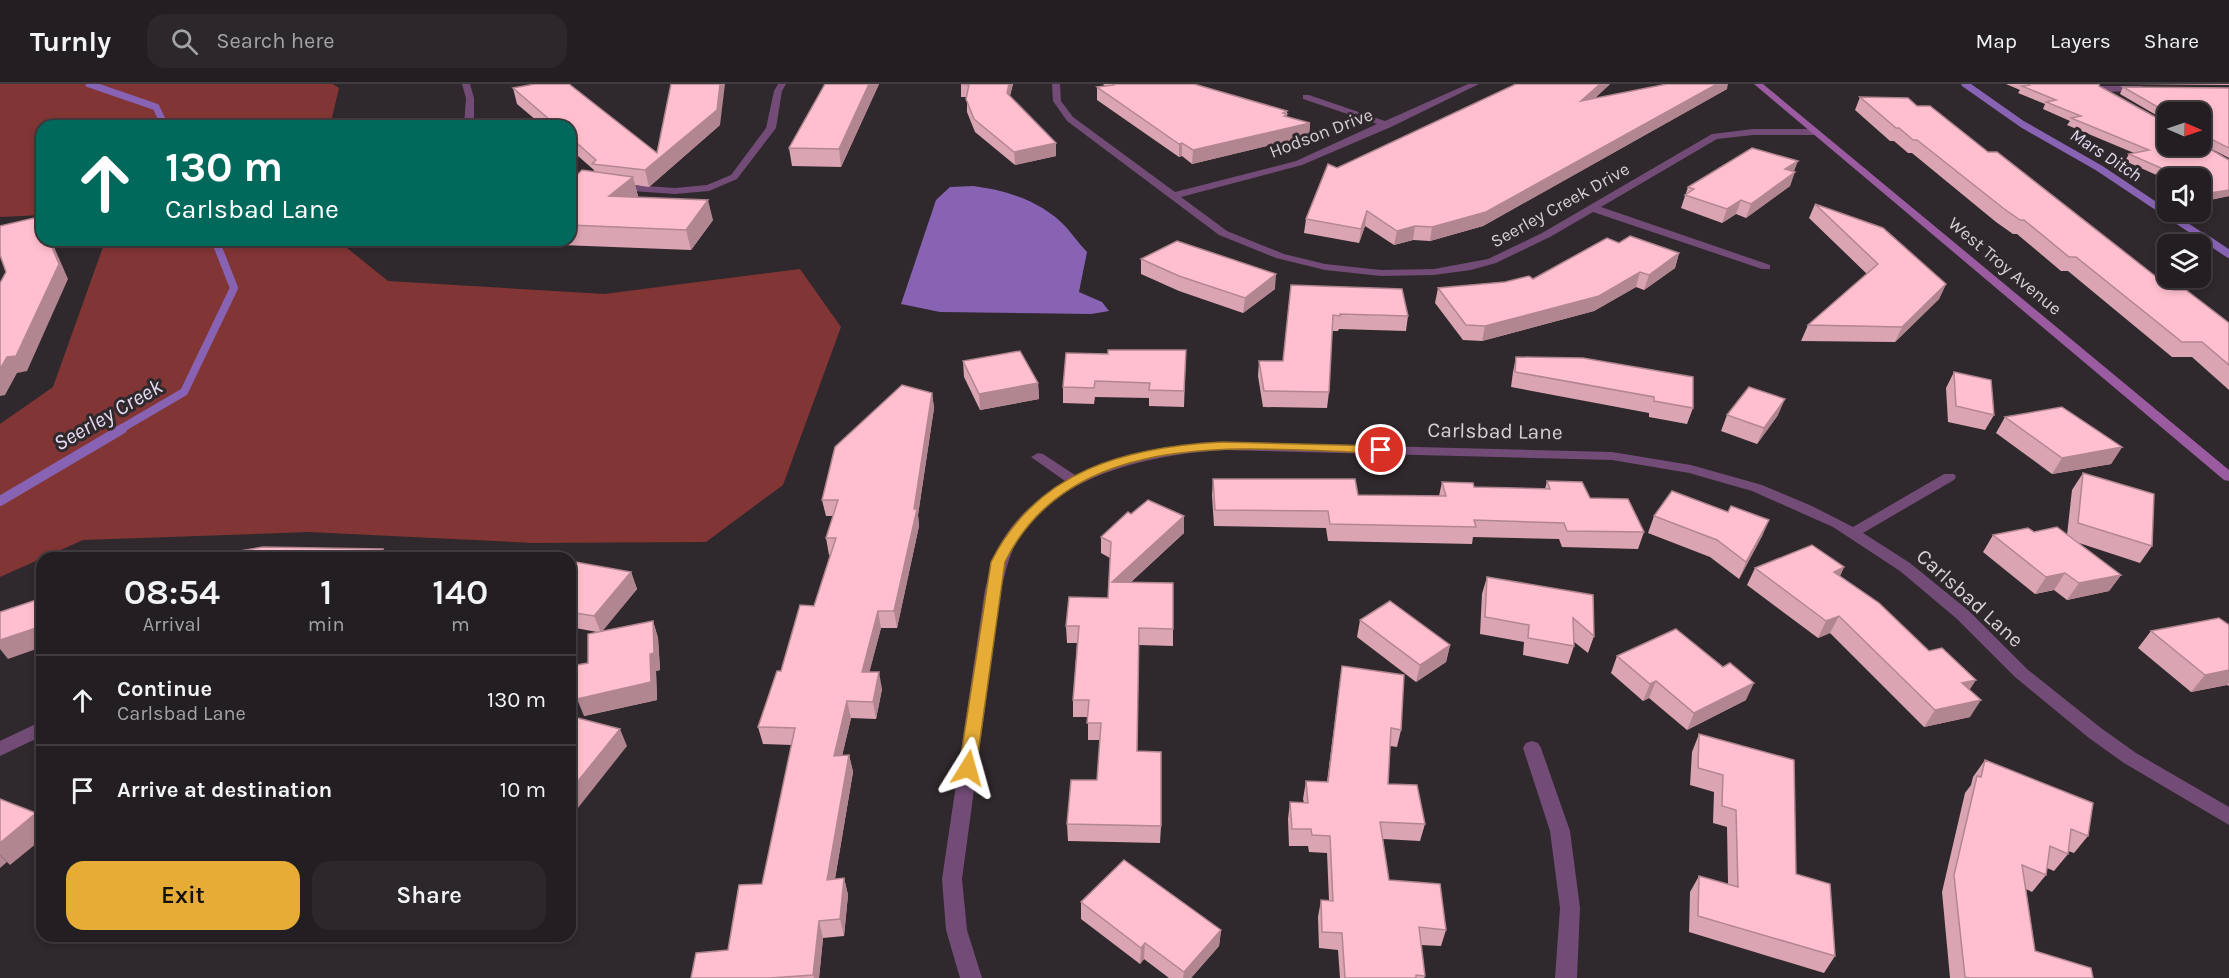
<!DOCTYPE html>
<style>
:root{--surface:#231e21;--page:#2b272a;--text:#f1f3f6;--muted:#a3a2a5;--line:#403c3f;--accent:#e6ac36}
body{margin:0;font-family:Karla,sans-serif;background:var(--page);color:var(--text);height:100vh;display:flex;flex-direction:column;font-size:22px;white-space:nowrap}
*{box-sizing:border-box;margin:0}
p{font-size:20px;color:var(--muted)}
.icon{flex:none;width:33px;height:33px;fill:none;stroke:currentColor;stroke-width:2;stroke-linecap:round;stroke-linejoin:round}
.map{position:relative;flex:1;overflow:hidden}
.drawer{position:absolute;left:36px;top:468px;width:540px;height:390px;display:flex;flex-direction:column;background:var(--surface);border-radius:18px;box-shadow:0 3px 9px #0003,0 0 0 2px var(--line)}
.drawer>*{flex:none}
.top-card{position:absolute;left:36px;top:36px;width:540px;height:126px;border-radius:18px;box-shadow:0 3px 9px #0003,0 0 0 2px var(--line);background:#00695c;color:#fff;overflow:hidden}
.needle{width:39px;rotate:92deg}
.fabs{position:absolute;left:2157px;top:18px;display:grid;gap:12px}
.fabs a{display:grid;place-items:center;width:54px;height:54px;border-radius:12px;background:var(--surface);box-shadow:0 3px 9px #0003,0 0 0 2px var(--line);font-size:30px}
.pin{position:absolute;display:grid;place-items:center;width:51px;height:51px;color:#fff;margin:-26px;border:3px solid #fff;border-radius:50%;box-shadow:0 2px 6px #0007}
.me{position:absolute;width:66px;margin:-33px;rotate:8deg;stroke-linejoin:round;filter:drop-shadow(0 0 4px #0008)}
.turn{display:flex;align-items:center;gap:21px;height:126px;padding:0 30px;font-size:27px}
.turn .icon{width:78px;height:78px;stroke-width:2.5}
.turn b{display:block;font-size:42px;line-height:51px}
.eta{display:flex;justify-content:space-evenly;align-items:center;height:102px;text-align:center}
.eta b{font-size:36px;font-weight:600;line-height:42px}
.button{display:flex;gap:12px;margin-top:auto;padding:12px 30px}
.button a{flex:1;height:69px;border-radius:18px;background:var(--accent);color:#111;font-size:24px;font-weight:600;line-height:69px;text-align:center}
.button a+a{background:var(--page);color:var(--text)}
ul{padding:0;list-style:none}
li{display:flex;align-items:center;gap:18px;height:90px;padding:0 30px;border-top:2px solid var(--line)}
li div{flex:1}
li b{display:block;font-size:22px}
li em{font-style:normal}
header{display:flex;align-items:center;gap:36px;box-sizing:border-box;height:84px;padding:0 30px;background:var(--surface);border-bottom:2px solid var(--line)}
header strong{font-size:28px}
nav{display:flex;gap:33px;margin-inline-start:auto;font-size:21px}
.search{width:420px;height:54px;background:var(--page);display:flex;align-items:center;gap:15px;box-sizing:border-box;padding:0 21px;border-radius:18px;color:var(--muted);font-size:22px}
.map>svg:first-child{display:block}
.green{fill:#823535}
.water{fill:#8863b4}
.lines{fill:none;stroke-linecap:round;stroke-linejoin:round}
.stream-far2{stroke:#8863b4;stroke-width:7}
.stream-far1{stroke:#8863b4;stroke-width:8}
.stream{stroke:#8863b4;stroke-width:10}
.street{fill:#724b76;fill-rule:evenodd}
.secondary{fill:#9a5ba1;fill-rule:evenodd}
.wall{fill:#dba4b2}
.shaded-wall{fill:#b28691}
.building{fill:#ffbfcf;stroke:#b28691;stroke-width:1.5}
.route{fill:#e6ac36;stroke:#967023;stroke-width:1.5}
.labels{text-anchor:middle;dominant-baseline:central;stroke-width:6;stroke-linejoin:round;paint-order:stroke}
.far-street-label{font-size:18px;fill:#d5d0d3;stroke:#2f282c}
.far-water-label{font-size:18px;font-style:italic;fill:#e4dbf1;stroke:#2f282c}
.street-label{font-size:21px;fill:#d5d0d3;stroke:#2f282c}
.water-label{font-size:22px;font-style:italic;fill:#e4dbf1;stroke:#2f282c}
</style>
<header>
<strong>Turnly</strong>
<div class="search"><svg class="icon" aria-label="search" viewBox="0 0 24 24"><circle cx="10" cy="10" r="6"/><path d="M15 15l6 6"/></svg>Search here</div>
<nav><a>Map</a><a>Layers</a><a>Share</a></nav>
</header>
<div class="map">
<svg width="2229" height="894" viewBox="0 0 2229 894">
<rect width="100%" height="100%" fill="#2f282c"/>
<g class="green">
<polygon points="0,0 333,0 339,4 330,42 42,42 42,131 0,133"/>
<polygon points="96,156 337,156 388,197 604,210 800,185 841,243 783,401 706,458 533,459 309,448 83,456 0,493 0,340 53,303 103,163"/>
</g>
<path class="water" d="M 973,102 C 1006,106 1042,117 1066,143 C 1073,151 1079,160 1087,168 L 1079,208 L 1102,218 L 1109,227 L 1091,230 L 940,228 L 901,220 L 936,116 L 950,103 Z"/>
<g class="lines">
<g class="stream-far2">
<polyline points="89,0 156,23 165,42"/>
<polyline points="1965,0 2022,40 2099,84 2204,154"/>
</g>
<g class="stream-far1">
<polyline points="2202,152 2229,170"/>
<polyline points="119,346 184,308 234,204 215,156"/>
</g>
<polyline class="stream" points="0,417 122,345"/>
<g class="street">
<polygon points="462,0 470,0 474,14 474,42 464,42 466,14"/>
<polygon points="778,0 786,0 782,7 776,44 737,95 709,107 675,110 617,106 612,103 617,100 675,104 707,101 731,91 766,44 774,7"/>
<polygon points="1052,0 1060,0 1061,17 1073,33 1175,108 1296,77 1377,40 1303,15 1303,11 1309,11 1385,37 1468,0 1479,0 1391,43 1302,81 1181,113 1227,147 1284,170 1325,180 1381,186 1434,185 1488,175 1542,149 1712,50 1753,45 1815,45 1820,48 1815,51 1753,51 1717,55 1601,123 1770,181 1770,185 1762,185 1593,128 1550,153 1496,179 1471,186 1434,191 1381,192 1325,186 1276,174 1219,151 1067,37 1053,17"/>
<polygon points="2142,2 2146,5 2145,7 2100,8 2096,5 2100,2"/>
<path d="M 1223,358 L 1612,368 L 1691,381 L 1762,401 L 1812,422 L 1853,443 L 1944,390 L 1954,390 L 1956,393 L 1954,396 L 1863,449 L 1910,479 L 1969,527 L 2027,585 L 2101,644 L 2136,669 L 2229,723 L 2229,741 L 2124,679 L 2089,654 L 2015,593 L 1957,535 L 1900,487 L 1833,443 L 1752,407 L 1689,389 L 1612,376 L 1223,366 C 1149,371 1043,392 1011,470 C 1007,481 1004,493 1001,505 L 962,795 L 967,846 L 982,894 L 960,894 L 946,846 L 942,795 L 985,505 C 989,493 991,480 996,468 C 1011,437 1036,415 1065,397 L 1031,373 L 1038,369 L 1043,370 L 1075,391 C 1123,371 1171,361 1223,358 Z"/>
<polygon points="42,637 42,652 0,672 0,657"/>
<polygon points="1532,657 1538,659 1541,664 1570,747 1580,824 1577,894 1555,894 1560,824 1550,747 1523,664 1526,659"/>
</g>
<polygon class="secondary" points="1754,0 1763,0 2229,386 2229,397 2224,396"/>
</g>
<g class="wall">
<polygon points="879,0 841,83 792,82 789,64"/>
<polygon points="961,0 1013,0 1010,12 1056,72 1015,81 975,48 967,28 967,13 961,13"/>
<polygon points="1103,0 1194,0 1287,27 1287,33 1310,39 1309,52 1192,80 1182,72 1179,73 1097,16 1097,3 1105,2"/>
<polygon points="1610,0 1594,15 1727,5 1483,142 1430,157 1413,156 1394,161 1365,142 1359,159 1304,149 1306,135 1337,84"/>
<polygon points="2006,0 2100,0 2099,1 2099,2 2229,76 2229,112 2205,117 2200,115 2200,94 2168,94 2168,100 2160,96 2161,93 2125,77 2129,70 2134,69 2067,41 2070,37 2043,25 2045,20 2018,9 2020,6"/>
<polygon points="2120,0 2229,0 2229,1"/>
<polygon points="2123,3 2229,4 2229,74 2200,59 2200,28 2168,28 2168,38 2120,10"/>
<polygon points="513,4 657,69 720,41 649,103 635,101 638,112 637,113 713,136 691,166 535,160 534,156 570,156 570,98 594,88 594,86 570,65 570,42 543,42 517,20"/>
<polygon points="1860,13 1917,22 1988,68 2173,206 2229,239 2229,306 2192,273 2172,273 2068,187 2061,187 2017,150 2013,150 1996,138 1912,69 1908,69 1894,57 1890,57 1855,26"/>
<polygon points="1794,88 1790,102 1746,134 1736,130 1722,139 1681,124 1688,103"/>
<polygon points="1815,120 1946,200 1939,215 1895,258 1801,257 1808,241 1867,190 1809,134"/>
<polygon points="1619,159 1679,169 1675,184 1644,206 1636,203 1594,227 1482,257 1463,256 1435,219 1438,204 1533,195"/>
<polygon points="1141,175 1275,205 1243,229 1179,207 1141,190"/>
<polygon points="1291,201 1408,232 1406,247 1339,245 1338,247 1332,247 1329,308 1327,324 1263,323 1258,292 1259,277 1283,277"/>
<polygon points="1186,266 1184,323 1149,322 1149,314 1095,313 1094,320 1063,319 1063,303 1108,270"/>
<polygon points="1516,273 1693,324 1687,340 1649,333 1649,329 1511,303 1513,288"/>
<polygon points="963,277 1038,299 1039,315 980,326 964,293"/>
<polygon points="1954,288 1994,331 1985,346 1948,338 1946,304"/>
<polygon points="932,309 934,324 918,431 919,442 897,544 881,544 869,588 882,605 876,635 851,634 842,672 849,671 853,688 835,795 844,794 848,811 844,852 823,854 819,894 691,894 728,866 762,800 792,661 763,660 758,643 781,587 814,522 830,471 829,471 826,454 833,432 826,432 822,416"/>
<polygon points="1727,331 1778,331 1757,360 1721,347"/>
<polygon points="2005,333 2122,363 2111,380 2052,390 1996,349"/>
<polygon points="2083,389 2152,462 2140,479 2079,459 2121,491 2109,507 2067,516 2054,506 2035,510 1983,468 1993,451 2034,448 2067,451 2072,406"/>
<polygon points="1213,395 1358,411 1439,412 1442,398 1474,403 1545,405 1547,397 1590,414 1644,448 1638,465 1562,463 1559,455 1473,453 1472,460 1328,457 1326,444 1214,442 1212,411"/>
<polygon points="1728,428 1769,436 1762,452 1739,495 1710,473 1648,449 1654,432"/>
<polygon points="1131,430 1184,432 1184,449 1130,499 1173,545 1173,562 1139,561 1137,667 1161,742 1160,759 1068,757 1067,740 1097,696 1100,656 1088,656 1088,633 1073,633 1073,616 1077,559 1067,559 1066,542 1108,514 1110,474 1101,469 1101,453"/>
<polygon points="570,477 631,488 637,505 602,547 653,537 658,554 660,586 656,587 657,616 584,632 588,579 597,548 570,543"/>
<polygon points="1844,483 1840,492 1970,605 1970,633 1924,643 1830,549 1818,554 1747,501 1755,484"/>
<polygon points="1487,493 1593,511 1594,552 1588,569 1573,557 1574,562 1568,580 1523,571 1524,558 1480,550 1482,510"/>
<polygon points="1360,536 1450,561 1446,578 1416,598 1357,553"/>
<polygon points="2229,541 2229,602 2227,601 2191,608 2138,564 2151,547"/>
<polygon points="1617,572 1746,616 1687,646 1649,614 1643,617 1611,589"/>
<polygon points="1342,582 1401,646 1397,663 1390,662 1388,700 1425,740 1420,757 1383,755 1389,796 1446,846 1441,862 1421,861 1425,892 1424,894 1340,894 1338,866 1319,864 1318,833 1321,816 1329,816 1327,769 1309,768 1308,762 1289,762 1288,735 1290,718 1304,719 1303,715 1306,697 1327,698"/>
<polygon points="1699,650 1796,790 1835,872 1824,889 1689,848 1690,808 1699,792 1728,800 1727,743 1713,739 1714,708 1690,701 1692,668"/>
<polygon points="1985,676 2088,752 2074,769 2068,767 2068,770 2054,787 2047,784 2046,791 2032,808 2026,805 2035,867 2093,894 1950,894 1942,808 1965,709 1971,701 1973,693"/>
<polygon points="1081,818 1221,846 1219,862 1191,894 1169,894 1144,875 1140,880 1081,835"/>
</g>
<g class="shaded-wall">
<polygon points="720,0 725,0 720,41 649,103 645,86"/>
<polygon points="869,0 879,0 841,83 839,65"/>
<polygon points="1009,0 1013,0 1007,21 1007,9"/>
<polygon points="1600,0 1610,0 1578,30 1581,17"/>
<polygon points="1717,0 1728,0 1727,5 1483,142 1430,157 1432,143"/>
<polygon points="1310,39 1309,52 1192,80 1193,66"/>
<polygon points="1056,59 1056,72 1015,81 1014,68"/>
<polygon points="1182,59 1182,72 1179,73 1179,60"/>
<polygon points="1798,77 1793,90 1795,88 1790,102 1746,134 1751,120 1785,85"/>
<polygon points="633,93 638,112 615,132 609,112"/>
<polygon points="2229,106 2229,112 2205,117 2210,109"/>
<polygon points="708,116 713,136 691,166 686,146"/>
<polygon points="1741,116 1736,130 1722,139 1727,125"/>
<polygon points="1367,127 1365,142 1359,159 1361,145"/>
<polygon points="1415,142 1413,156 1394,161 1397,147"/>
<polygon points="49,156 51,156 68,195 27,287 17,289 5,311 0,312 0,285"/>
<polygon points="1679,169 1675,184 1644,206 1649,191"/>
<polygon points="1640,188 1636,203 1594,227 1482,257 1485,242"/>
<polygon points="1276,190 1275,205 1243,229 1245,214"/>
<polygon points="1946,200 1939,215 1895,258 1902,243"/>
<polygon points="1038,299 1039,315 980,326 979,310"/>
<polygon points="932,309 934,324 918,431 919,442 897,544 894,527 914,425"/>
<polygon points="1785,315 1778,331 1757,360 1764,344"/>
<polygon points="2122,363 2111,380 2052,390 2062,374"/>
<polygon points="1184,432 1184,449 1112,515 1112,498"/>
<polygon points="1769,436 1762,452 1739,495 1746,478"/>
<polygon points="383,465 388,474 376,474"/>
<polygon points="1844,483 1836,500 1834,488"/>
<polygon points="631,488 637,505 601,549 594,532"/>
<polygon points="2065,489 2054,506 2035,510 2046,493"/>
<polygon points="2121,491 2109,507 2067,516 2079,499"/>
<polygon points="878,527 881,544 865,605 862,588"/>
<polygon points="1839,532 1830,549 1818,554 1826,537"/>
<polygon points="653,537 658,554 660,586 656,587 657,616 584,632 577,615 650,570"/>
<polygon points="42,542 42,563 8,575 0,565 0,556"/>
<polygon points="1450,561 1446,578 1416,598 1420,581"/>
<polygon points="2229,586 2229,599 2227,601 2191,608 2205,591"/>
<polygon points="879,588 882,605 876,635 873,618"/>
<polygon points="1976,596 1965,613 1962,599"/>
<polygon points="1656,597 1649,614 1643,617 1650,600"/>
<polygon points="1754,599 1746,616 1687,646 1694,629"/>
<polygon points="1981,616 1970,633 1924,643 1935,626"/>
<polygon points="847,617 851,634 838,689 834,672"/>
<polygon points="620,645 627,662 570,734 570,707"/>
<polygon points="849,671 853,688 832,812 827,796"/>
<polygon points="36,729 42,736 42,755 10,781 0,771 0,759"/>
<polygon points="0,771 7,778 0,784"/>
<polygon points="844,794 848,811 844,852 840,835"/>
<polygon points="819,837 823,854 819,894 814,894 813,891"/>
<polygon points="1221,846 1219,862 1191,894 1183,894 1184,888"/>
<polygon points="1145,859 1144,875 1140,880 1141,864"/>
</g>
<g class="building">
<polygon points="535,0 569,0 657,69 671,0 720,0 717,26 645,86 592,80 596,76 570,53 570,42 557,42 513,4"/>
<polygon points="825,0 869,0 839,65 789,64"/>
<polygon points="961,0 1009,0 1007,9 1056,59 1014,68 974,35 966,15 969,1"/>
<polygon points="1113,0 1194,0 1287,27 1283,29 1287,30 1284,32 1310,39 1193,66 1182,59 1179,60 1097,3 1114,1"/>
<polygon points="1516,0 1600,0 1581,17 1667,0 1717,0 1486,128 1432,143 1415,142 1397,147 1367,127 1361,145 1306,135 1328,80 1337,84"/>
<polygon points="2027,0 2099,0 2099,2 2168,40 2168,62 2200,62 2200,59 2229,76 2229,106 2210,109 2200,105 2200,94 2177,94 2164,89 2170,88 2129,70 2149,66 2071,34 2081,32 2046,18 2056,16 2022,2 2029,1"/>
<polygon points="2123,3 2229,4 2229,64 2205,52 2200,52 2200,28 2168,29"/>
<polygon points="1860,13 1908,14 1917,22 1930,22 1988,68 1997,68 2173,206 2186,206 2229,239 2229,281 2202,258 2182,258 2076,173 2069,173 2024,136 2020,136 2003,124 1917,56 1913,56 1899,44 1896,44"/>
<polygon points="1752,64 1798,77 1785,85 1795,88 1751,120 1741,116 1727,125 1685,111 1694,105 1688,103"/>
<polygon points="582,86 633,93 609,112 708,116 686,146 570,141 570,98"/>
<polygon points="1815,120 1883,144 1946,200 1902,243 1808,241 1878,180"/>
<polygon points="38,133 42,141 42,156 49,156 59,180 16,272 7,273 0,285 0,199 6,188 0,171 0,142"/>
<polygon points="1630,152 1679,169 1649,191 1640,188 1599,212 1485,242 1466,241 1438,204 1505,198 1529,192 1533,195 1607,154 1619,159"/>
<polygon points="1177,157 1276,190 1245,214 1179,192 1141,175"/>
<polygon points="1291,201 1402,205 1408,232 1340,230 1340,232 1333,231 1329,308 1264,307 1259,277 1283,277"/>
<polygon points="1108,266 1186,266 1184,307 1149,306 1150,299 1095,297 1094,304 1063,303 1066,269 1108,270"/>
<polygon points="1020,267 1038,299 979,310 963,277"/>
<polygon points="1516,273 1583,274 1693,293 1693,324 1654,317 1654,313 1515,288"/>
<polygon points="1954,288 1991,296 1994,331 1956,322"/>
<polygon points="902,301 932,309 914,425 917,425 894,527 878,527 862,588 879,588 873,618 847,617 834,672 849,671 827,796 844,794 840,835 819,837 813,891 770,894 691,894 696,869 728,866 739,801 762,800 795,644 758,643 777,587 781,587 800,521 814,522 836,454 826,454 838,416 822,416 835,363"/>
<polygon points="1749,303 1785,315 1764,344 1727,331"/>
<polygon points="2062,323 2122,363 2062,374 2005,333"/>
<polygon points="2083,389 2154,410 2152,462 2078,439"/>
<polygon points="1213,395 1355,395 1358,411 1446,412 1442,398 1473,399 1474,403 1550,405 1547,397 1582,398 1590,414 1628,415 1644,448 1567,447 1564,439 1474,436 1476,443 1330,440 1328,427 1215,426"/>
<polygon points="1672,407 1728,428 1731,422 1769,436 1746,478 1717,456 1654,432"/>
<polygon points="1148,416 1184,432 1112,498 1173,499 1173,545 1139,544 1137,667 1161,668 1161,742 1067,740 1071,696 1097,696 1101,639 1087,639 1089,616 1073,616 1079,542 1066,542 1069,513 1108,514 1111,458 1101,453 1128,428 1131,430"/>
<polygon points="2057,443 2121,491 2079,499 2065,489 2046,493 1993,451 2028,444 2034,448"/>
<polygon points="1812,461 1844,483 1834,488 1879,519 1929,567 1942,564 1976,596 1962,599 1981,616 1935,626 1839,532 1826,537 1755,484"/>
<polygon points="263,463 383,465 376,474 197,474"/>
<polygon points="542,471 556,474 540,474"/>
<polygon points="570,477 631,488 594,532 570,528"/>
<polygon points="1487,493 1593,511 1594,552 1573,534 1574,562 1528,554 1529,541 1485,533"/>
<polygon points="42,514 42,542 0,556 0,528"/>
<polygon points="1390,517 1450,561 1420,581 1360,536"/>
<polygon points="2219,534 2229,541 2229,586 2205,591 2151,547"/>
<polygon points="653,537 654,569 650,570 651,598 577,615 577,581 588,579 588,550"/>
<polygon points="1676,545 1723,583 1730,579 1754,599 1694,629 1656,597 1650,600 1617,572"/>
<polygon points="1342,582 1404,591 1401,646 1391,644 1388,700 1417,701 1425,740 1380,738 1389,796 1440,800 1446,846 1419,843 1425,892 1416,891 1416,894 1345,894 1342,849 1322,848 1321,816 1333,817 1330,752 1312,751 1311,745 1292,745 1290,718 1308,719 1306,697 1328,698"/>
<polygon points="570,632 620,645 570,707"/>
<polygon points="1699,650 1794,676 1796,790 1830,800 1835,872 1698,832 1699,792 1738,803 1736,726 1722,722 1723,691 1698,684"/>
<polygon points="1985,676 2093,719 2088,752 2071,745 2068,770 2050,762 2046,791 2022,781 2035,867 2091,884 2093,894 1969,894 1965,893 1954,791 1977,692 1981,693"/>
<polygon points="0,715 36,729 0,759"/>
<polygon points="1124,776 1221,846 1184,888 1145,859 1141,864 1081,818"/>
</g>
<path class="route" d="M 1222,358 L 1381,362 L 1387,366 L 1381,369 C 1254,366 1073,339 1005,478 L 976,684 L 974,688 L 968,690 L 962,688 L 959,684 L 991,478 C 1037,386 1126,363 1222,358 Z"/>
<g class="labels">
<g class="far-street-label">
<text transform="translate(1321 49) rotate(-21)">Hodson Drive</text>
<text transform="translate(1560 121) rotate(-29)">Seerley Creek Drive</text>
<text transform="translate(2005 182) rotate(40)">West Troy Avenue</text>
</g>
<g class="far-water-label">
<text transform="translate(2106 71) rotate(33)">Mars Ditch</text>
</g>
<g class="street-label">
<text transform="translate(1495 347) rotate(1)">Carlsbad Lane</text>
<text transform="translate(1970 514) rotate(42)">Carlsbad Lane</text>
</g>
<g class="water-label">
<text transform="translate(108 331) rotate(-30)">Seerley Creek</text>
</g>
</g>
</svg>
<div class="fabs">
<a><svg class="needle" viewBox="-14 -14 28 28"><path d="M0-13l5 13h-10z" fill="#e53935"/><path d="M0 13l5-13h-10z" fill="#a3a2a5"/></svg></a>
<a><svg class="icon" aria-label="sound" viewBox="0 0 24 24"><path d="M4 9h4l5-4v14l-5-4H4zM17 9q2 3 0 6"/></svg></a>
<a><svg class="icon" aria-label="layers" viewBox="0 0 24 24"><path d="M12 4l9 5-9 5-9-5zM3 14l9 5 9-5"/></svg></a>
</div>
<div class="pin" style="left:1381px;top:366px;background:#d93025"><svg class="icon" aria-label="arrive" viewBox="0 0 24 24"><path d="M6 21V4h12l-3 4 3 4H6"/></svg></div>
<svg class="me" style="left:968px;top:684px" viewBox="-20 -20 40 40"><path d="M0-17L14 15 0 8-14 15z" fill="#e6ac36" stroke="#fff" stroke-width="4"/></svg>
<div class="top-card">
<div class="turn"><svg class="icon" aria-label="ahead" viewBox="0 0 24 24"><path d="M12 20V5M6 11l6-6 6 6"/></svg><div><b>130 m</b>Carlsbad Lane</div></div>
</div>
<section class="drawer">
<div class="eta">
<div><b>08:54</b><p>Arrival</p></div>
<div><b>1</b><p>min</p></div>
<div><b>140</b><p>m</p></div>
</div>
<ul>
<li><svg class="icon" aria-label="ahead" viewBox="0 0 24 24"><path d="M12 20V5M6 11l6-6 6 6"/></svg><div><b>Continue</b><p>Carlsbad Lane</p></div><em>130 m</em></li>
<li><svg class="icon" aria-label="arrive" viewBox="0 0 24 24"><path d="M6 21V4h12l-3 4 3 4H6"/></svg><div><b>Arrive at destination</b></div><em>10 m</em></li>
</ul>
<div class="button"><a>Exit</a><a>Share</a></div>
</section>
</div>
